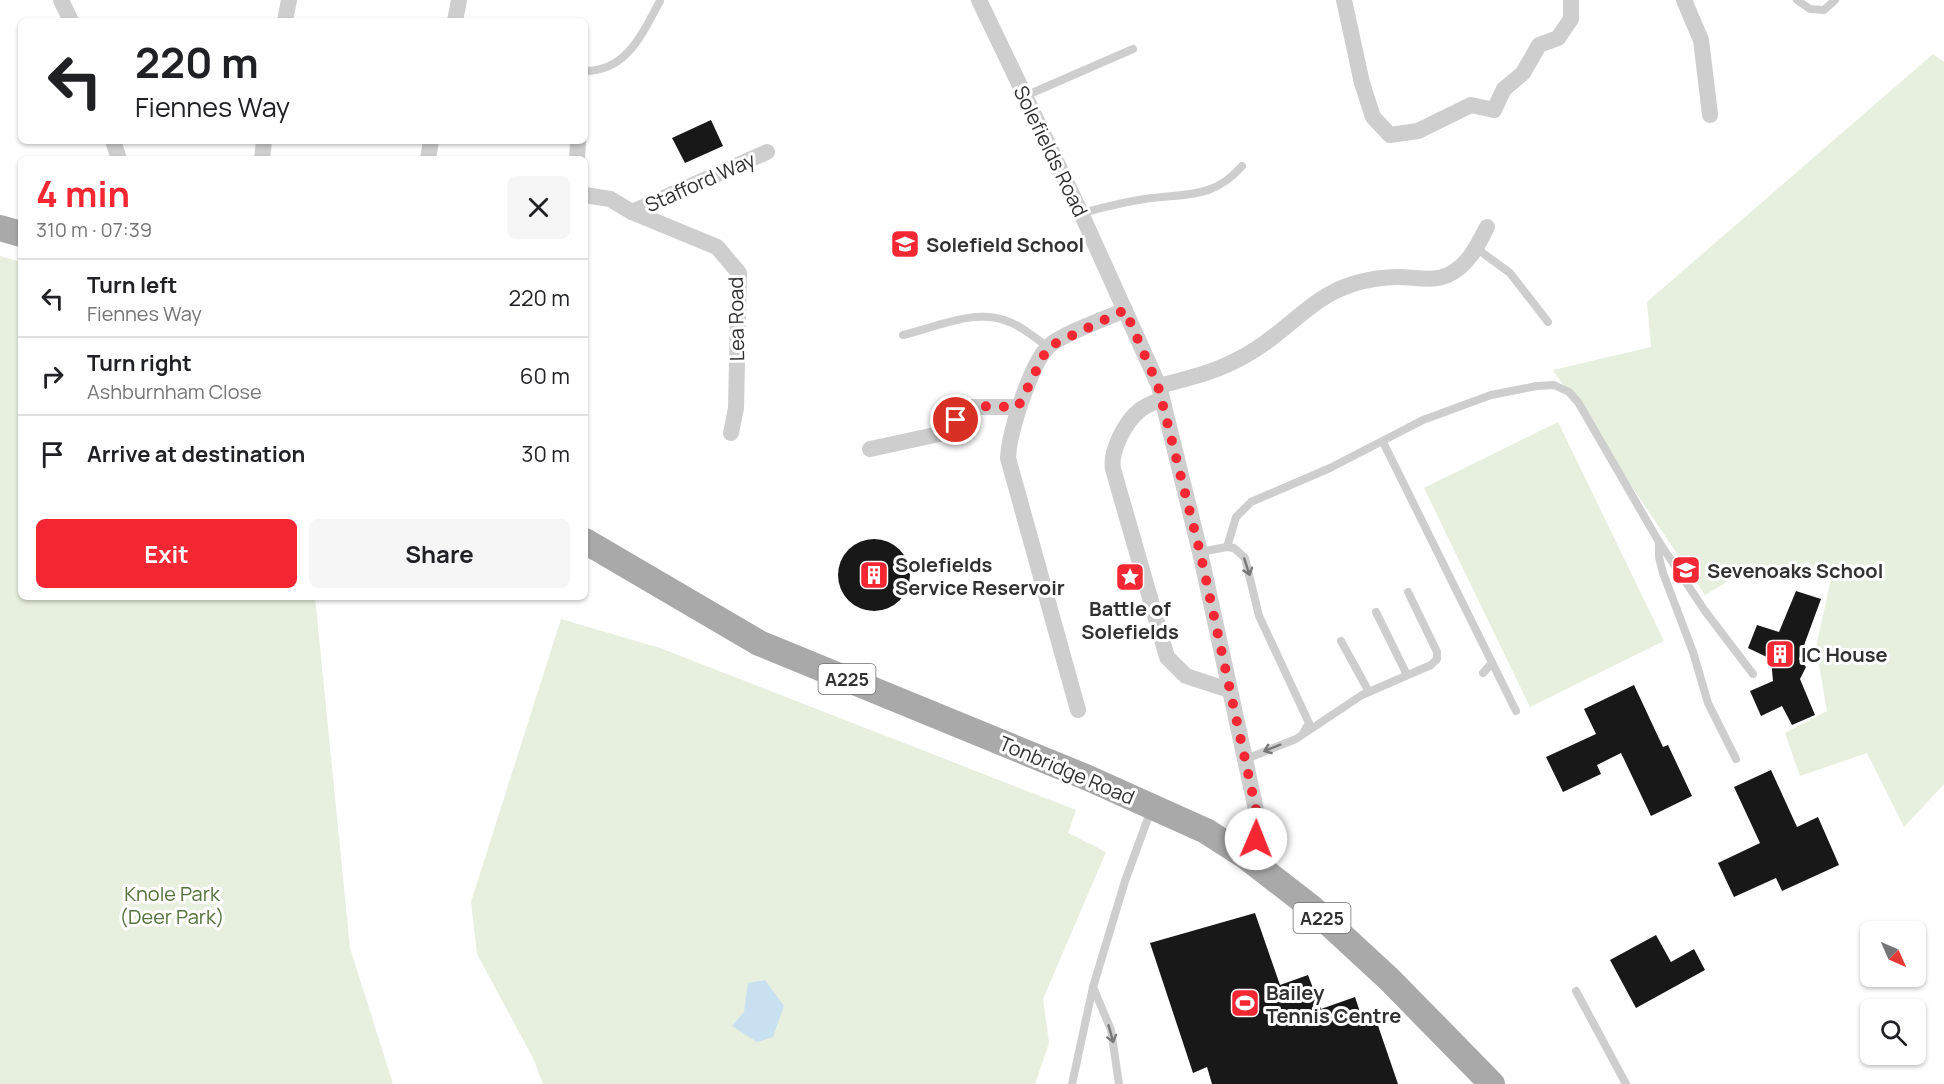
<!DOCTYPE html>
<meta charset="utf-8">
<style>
:root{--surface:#fff;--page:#f6f6f6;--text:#202124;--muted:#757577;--line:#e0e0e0;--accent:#f42733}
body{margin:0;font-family:Manrope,sans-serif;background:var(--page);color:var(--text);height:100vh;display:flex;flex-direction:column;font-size:22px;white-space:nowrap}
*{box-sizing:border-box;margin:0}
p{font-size:20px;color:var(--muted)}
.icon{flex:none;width:33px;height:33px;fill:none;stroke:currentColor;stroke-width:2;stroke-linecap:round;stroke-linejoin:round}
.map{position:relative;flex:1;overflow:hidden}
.sheet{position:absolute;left:18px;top:156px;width:570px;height:444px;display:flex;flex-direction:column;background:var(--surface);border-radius:9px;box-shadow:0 2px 4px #0004}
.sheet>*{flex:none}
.banner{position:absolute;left:18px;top:18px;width:570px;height:126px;border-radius:9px;box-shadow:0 2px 4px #0004;background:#fff;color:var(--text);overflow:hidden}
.needle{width:39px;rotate:135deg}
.fabs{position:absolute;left:1860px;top:921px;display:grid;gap:12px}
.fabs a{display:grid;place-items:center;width:66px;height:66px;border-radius:9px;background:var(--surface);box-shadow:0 2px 4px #0004;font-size:30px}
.pin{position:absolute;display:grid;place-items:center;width:51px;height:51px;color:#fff;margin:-26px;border:3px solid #fff;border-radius:50%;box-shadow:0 2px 6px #0007}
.me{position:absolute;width:66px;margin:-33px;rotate:1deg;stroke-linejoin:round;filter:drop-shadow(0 0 4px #0008)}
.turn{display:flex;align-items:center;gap:21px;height:126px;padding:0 18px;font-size:27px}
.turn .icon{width:78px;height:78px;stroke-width:2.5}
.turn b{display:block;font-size:42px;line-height:51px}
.round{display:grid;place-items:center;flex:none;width:63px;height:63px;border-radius:9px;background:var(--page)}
.head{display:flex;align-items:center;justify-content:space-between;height:102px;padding:0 18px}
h1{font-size:36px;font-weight:700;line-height:45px;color:var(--accent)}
.button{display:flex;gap:12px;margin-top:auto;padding:12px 18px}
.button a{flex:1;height:69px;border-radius:9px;background:var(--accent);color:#fff;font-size:24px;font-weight:700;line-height:69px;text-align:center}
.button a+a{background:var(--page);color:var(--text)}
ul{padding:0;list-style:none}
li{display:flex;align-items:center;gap:18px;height:78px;padding:0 18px;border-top:2px solid var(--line)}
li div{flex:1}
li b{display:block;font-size:22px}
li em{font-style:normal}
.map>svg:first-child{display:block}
.green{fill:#e7efde}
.water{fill:#c9e0f0}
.building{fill:#181818}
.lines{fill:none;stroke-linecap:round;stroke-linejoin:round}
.lane{stroke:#cecece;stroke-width:8}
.street{stroke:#cecece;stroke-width:16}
.primary{stroke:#a9a9a9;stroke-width:26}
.oneway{stroke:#787878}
.route{stroke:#f42733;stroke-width:10;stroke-dasharray:0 18}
.labels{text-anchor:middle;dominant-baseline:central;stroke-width:6;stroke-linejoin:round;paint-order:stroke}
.shield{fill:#fff;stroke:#6f6f6f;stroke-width:1.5}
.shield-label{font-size:18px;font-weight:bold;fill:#313131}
.street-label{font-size:20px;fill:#313131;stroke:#fff}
.poi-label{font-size:20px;font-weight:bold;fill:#313131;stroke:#fff;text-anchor:start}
.park-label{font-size:20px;fill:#53713a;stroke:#fff}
</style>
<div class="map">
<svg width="1944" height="1084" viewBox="0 0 1944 1084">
<rect width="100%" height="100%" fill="#fff"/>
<g class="green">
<polygon points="1933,54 1944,62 1944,784 1904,827 1867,753 1800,776 1785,733 1827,711 1816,647 1831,579 1823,572 1810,568 1809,562 1730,580 1705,595 1553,370 1651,347 1647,302"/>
<polygon points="0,256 21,262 21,597 315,597 350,948 393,1084 0,1084"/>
<polygon points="1558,422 1664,641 1530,707 1424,488"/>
<polygon points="561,619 660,648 1076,810 1068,833 1106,852 1043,999 1049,1043 1035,1084 543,1084 533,1058 477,954 471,902"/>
</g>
<polygon class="water" points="765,980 784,1006 773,1037 757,1042 732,1026 744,1012 748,983"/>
<g class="building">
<polygon points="711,120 723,146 685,163 672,138"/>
<circle cx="874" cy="575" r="36"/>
<polygon points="1796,591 1821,599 1799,659 1806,667 1800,679 1815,715 1792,725 1782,706 1761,716 1750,691 1773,681 1771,659 1748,648 1757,625 1779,632"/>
<polygon points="1634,685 1663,747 1668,745 1692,796 1651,816 1621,753 1597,765 1601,774 1563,792 1546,757 1596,734 1584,709"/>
<polygon points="1771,770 1797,827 1818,817 1839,865 1782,891 1776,878 1734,897 1718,863 1760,843 1734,787"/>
<polygon points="1255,913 1280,985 1308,975 1321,1009 1355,997 1361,1015 1373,1011 1398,1084 1212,1084 1207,1067 1193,1073 1150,943"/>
<polygon points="1656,935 1671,962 1694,949 1705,970 1636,1008 1610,960"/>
</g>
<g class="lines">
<g class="lane">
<polyline points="1797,0 1810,9 1824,10 1835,0"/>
<path d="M 585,71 C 627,71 642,34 660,1"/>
<polyline points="1025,96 1133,49"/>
<path d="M 1081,213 C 1102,208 1123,202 1145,199 C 1183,193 1213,200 1242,166"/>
<polyline points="1476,248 1510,273 1548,322"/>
<path d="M 903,335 C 933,328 974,309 1004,320 C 1020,325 1034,337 1048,347"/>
<polyline points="1383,442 1516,711"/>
<polyline points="1659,542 1659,557 1663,573 1693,652 1708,703 1736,759"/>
<polyline points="1227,547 1236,517 1251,502 1330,468 1423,420 1491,395 1537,386 1554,385 1569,392 1578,402 1659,542 1705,611 1753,674"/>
<polyline points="1200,552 1227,547 1234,548 1245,558 1259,616 1309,723 1302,735 1296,739 1246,759"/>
<polyline points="1376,612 1407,675"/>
<polyline points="1341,641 1369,692"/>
<polyline points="1483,673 1492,663"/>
<polyline points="1305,733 1362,695 1431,665 1437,659 1437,652 1408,592"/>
<polyline points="1093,987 1111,1030 1119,1084"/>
<polyline points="1576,991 1626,1084"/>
<polyline points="1072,1084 1093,987 1125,881 1151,810"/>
</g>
<g class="street">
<polyline points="61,0 71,21"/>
<polyline points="979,0 1081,213 1159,386 1200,552 1258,819 1256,839 1245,856"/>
<polyline points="1344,0 1362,83 1373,117 1390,135 1418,131 1471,105 1494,110 1504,89 1523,73 1539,45 1558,38 1571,19 1571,0"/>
<polyline points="1684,0 1701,40 1710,115"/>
<polyline points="285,21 289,0"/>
<polyline points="455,21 459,0"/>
<polyline points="113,141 119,159"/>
<polyline points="262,159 264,141"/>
<polyline points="428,159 431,141"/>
<polyline points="577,159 578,141"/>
<polyline points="585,195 610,199 632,212 717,247 739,273 736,408 731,433"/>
<polyline points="632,212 767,152"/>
<path d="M 1159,386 C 1196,376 1222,371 1256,349 C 1290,328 1313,296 1353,284 C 1366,280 1385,277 1398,277 C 1415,277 1432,282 1448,275 C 1468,266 1478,245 1487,227"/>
<path d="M 1162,399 C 1155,402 1146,405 1140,410 C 1125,422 1110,451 1113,469 L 1167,657 L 1186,676 L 1229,690"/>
<polyline points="870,449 944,433 969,407 1019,407"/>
<path d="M 1078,710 L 1008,458 C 1009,433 1031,363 1049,346 C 1064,333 1105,319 1125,310"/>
</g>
<g class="primary">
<polyline points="0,228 21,234"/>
<polyline points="585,541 759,643 1088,778 1206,831 1245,856 1312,908 1389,979 1492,1084"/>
</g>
</g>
<defs><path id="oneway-shaft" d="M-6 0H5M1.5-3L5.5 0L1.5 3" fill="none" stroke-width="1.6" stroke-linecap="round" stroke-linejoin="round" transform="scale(1.5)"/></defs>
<g class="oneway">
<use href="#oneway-shaft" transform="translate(1247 567) rotate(72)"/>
<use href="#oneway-shaft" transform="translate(1272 748) rotate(158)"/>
<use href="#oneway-shaft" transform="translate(1111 1034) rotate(74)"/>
</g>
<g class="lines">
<polyline class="route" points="956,420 969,406 1018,407 1048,347 1125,310 1158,386 1200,552 1258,819 1256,839"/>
</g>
<defs>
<g id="school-square" transform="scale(1.5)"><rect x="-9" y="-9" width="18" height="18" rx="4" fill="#f42733" stroke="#fff"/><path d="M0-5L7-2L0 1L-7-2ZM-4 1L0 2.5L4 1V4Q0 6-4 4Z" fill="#fff"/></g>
<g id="building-square" transform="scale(1.5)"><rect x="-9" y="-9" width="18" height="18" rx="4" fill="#f42733" stroke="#fff"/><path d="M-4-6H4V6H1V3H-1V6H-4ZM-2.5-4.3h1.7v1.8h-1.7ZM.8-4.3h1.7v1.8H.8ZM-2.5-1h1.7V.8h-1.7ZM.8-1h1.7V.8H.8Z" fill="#fff"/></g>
<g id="sight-square" transform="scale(1.5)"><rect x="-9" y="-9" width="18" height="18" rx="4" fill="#f42733" stroke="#fff"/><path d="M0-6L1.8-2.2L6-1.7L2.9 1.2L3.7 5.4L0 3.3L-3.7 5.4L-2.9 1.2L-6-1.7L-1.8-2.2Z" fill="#fff"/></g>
<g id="stadium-square" transform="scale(1.5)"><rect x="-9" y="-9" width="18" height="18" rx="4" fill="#f42733" stroke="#fff"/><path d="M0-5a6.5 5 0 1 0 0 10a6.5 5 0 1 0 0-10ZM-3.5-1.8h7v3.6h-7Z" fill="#fff"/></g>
</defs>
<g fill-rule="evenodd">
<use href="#school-square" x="905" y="244"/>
<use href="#school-square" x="1686" y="570"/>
<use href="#building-square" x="874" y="575"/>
<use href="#sight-square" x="1130" y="577"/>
<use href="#building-square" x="1780" y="654"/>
<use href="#stadium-square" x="1245" y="1003"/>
</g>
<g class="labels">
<g class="shield">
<rect x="818.5" y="664" width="57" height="30" rx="4.5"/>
<rect x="1293.5" y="903" width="57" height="30" rx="4.5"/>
</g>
<g class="shield-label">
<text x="847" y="679">A225</text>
<text x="1322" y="918">A225</text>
</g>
<g class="street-label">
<text transform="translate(1051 151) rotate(64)">Solefields Road</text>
<text transform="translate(700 182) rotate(-24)">Stafford Way</text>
<text transform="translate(736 319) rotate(-91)">Lea Road</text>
<text transform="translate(1067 770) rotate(23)">Tonbridge Road</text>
</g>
<g class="poi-label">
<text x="926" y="244">Solefield School</text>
<text x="895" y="564">Solefields<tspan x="895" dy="23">Service Reservoir</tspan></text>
<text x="1707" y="570">Sevenoaks School</text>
<text x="1130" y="608" text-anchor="middle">Battle of<tspan x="1130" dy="23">Solefields</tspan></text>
<text x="1801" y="654">IC House</text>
<text x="1266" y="992">Bailey<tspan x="1266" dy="23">Tennis Centre</tspan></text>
</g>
<g class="park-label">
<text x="172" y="893">Knole Park<tspan x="172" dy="23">(Deer Park)</tspan></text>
</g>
</g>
</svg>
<div class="fabs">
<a><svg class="needle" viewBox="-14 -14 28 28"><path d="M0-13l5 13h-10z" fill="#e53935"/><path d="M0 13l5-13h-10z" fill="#757577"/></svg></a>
<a><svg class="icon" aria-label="search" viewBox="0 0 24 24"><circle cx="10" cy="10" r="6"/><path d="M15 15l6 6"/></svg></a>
</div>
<div class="pin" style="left:956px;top:420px;background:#d93025"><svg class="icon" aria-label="arrive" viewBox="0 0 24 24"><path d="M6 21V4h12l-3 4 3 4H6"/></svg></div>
<svg class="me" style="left:1256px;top:839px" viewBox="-20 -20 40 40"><circle r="19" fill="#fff"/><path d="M0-13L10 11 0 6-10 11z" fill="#f42733"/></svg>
<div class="banner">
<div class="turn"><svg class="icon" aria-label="left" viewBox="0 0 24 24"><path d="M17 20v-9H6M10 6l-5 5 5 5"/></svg><div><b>220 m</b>Fiennes Way</div></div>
</div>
<section class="sheet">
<div class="head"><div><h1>4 min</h1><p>310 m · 07:39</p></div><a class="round"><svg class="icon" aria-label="close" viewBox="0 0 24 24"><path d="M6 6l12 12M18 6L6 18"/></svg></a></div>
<ul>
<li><svg class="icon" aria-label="left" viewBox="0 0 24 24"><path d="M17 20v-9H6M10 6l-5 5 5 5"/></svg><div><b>Turn left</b><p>Fiennes Way</p></div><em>220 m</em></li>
<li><svg class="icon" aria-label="right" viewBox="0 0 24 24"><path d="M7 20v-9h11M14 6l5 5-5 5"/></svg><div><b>Turn right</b><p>Ashburnham Close</p></div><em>60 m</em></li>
<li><svg class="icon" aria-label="arrive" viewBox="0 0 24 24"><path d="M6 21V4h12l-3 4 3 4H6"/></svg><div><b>Arrive at destination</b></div><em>30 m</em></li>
</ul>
<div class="button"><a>Exit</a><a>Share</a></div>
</section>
</div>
